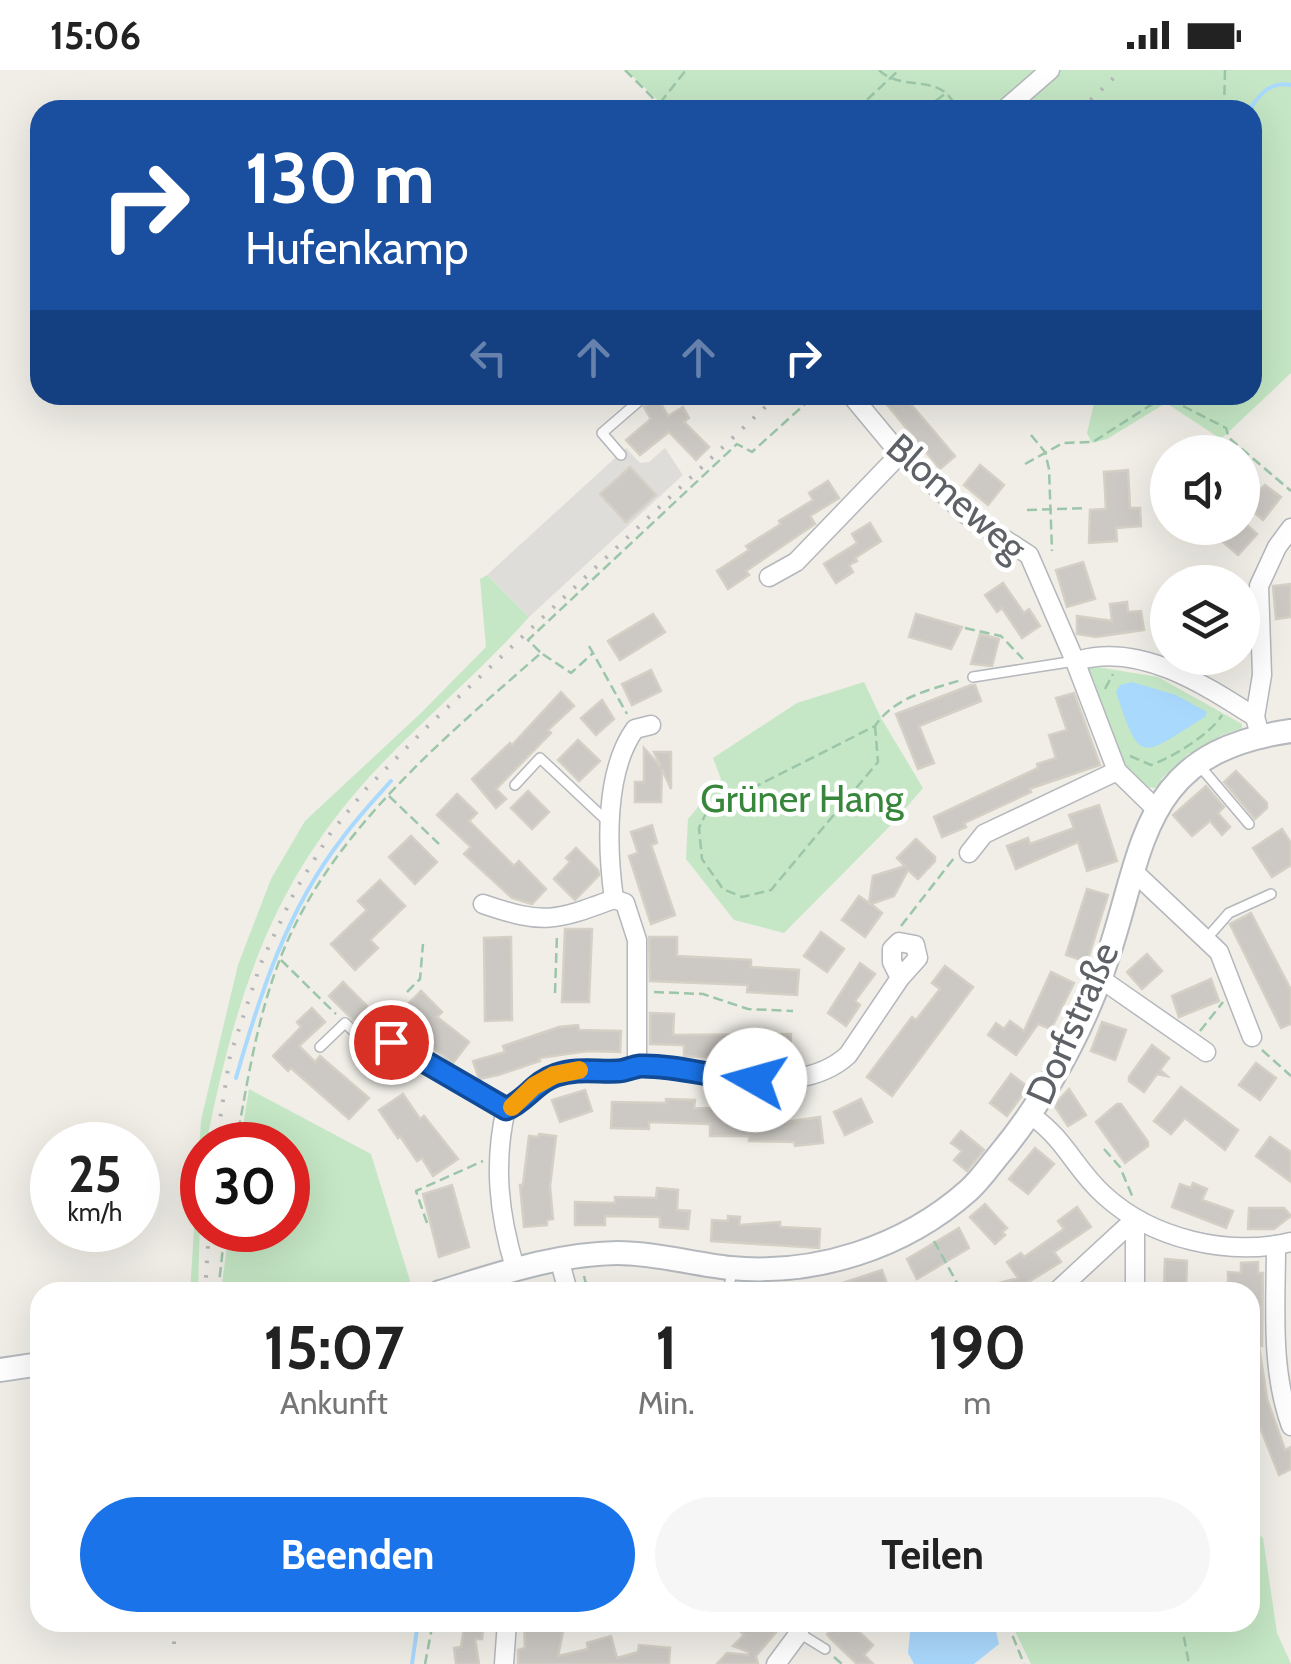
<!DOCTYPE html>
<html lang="de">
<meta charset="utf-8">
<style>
:root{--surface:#fff;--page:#f6f6f6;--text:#222;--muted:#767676;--accent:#1a73e8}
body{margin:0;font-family:Cabin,sans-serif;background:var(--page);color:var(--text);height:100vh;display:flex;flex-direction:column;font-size:38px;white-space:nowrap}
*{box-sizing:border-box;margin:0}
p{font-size:32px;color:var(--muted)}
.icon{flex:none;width:55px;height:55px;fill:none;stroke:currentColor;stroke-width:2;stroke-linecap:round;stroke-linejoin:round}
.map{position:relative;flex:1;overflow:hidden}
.drawer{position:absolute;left:30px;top:1212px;width:1230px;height:350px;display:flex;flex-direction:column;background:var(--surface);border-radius:30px;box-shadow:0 10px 40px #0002}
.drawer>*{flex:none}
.top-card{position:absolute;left:30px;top:30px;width:1232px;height:305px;border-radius:30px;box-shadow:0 10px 40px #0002;background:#1a4fa0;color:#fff;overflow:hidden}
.tools{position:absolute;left:1150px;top:365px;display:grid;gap:20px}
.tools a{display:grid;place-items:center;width:110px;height:110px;border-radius:50%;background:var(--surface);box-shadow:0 10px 40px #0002;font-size:50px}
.speed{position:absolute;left:30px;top:1052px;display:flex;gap:20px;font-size:50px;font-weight:700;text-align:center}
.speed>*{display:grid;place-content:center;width:130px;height:130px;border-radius:50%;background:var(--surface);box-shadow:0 10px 40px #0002;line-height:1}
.speed small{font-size:25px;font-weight:400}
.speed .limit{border:15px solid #d22;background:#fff;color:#111}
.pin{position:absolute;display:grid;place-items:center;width:85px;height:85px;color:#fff;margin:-42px;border:5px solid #fff;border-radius:50%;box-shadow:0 2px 10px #0007}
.me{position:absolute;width:110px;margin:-55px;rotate:277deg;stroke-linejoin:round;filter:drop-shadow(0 0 8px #0008)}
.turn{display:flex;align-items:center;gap:35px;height:210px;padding:0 50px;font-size:45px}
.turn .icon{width:130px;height:130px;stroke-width:2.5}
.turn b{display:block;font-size:70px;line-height:85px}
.lanes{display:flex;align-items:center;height:95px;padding:0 50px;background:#0003;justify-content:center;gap:50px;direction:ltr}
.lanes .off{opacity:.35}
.eta{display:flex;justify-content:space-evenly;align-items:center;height:170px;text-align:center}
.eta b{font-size:60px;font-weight:700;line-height:70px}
.primary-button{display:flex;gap:20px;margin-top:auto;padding:20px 50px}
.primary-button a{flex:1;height:115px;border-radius:60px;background:var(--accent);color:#fff;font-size:40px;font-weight:700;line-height:115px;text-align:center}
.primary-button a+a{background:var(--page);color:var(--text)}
.status{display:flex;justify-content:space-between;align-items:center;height:70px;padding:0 50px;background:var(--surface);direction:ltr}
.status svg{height:28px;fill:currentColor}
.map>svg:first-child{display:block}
.industrial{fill:#dfddd9}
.green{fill:#c5e7c5}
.water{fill:#aad9fe}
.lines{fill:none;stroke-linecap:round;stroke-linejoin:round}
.stream{stroke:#aad9fe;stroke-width:4}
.building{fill:#ccc9c4;stroke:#d5d0c5;stroke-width:2.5}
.lane-casing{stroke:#b4b7bb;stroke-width:12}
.street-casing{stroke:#b4b7bb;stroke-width:21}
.secondary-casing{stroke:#b5b9be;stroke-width:26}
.path{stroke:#9cc6a9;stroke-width:2.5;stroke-dasharray:10 5;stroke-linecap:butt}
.lane{stroke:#fff;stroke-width:9}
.street{stroke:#fff;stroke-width:18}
.secondary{stroke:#fff;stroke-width:22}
.rail{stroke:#b5b6b7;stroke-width:4;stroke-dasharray:2.5 12;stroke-linecap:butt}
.route-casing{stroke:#114b97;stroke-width:25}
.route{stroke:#1a73e8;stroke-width:18}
.slow{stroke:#f59e0b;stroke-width:18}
.labels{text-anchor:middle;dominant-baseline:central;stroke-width:9;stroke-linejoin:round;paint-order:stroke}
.street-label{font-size:38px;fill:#5e6267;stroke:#fff}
.park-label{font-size:38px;fill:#37863b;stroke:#fff}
</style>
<div class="status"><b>15:06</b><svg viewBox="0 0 49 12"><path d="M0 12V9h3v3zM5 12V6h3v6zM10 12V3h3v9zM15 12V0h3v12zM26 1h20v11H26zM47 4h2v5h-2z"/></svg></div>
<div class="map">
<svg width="1291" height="1594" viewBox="0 0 1291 1594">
<rect width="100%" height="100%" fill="#f0eee7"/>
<polygon class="industrial" points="626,378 640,393 649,392 665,378 683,405 529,547 487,505"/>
<g class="green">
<polygon points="626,0 1291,0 1291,303 1221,369 1166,333 1107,369 1092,373 1087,363 1096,325 1252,325 1252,40 668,40"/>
<path d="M 487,505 L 529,547 C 475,608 410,659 357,721 C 265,828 233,940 206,1075 L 202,1075 L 198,1222 L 190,1222 L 201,1050 L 238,895 L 271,809 L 305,751 L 421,643 L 486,577 L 480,509 Z"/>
<polygon points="1085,595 1158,607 1242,654 1242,658 1222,665 1194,684 1189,683 1161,709 1162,713 1157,718 1142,717 1126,700"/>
<polygon points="864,612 881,648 923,718 894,752 784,863 734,850 686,789 688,749 721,709 713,688 797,633"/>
<polygon points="249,1019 371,1084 411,1214 382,1222 221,1222 229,1160 288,1160 288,1075 240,1075"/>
<polygon points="1250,1456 1263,1468 1277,1563 1291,1594 1031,1594 1011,1553 1250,1552"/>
</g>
<g class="water">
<path d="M 1132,612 L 1176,625 L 1207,642 L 1205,647 C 1141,686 1141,698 1116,622 L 1120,615 Z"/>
<polygon points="911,1553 994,1553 999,1574 974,1594 914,1594 908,1583"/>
</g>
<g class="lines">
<g class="stream">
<path d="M 1249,40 C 1260,24 1270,11 1291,15"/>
<path d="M 236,1008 C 260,924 287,840 341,770 C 356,749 374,730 391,711"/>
<polyline points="412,1594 418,1552"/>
</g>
</g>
<g class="building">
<polygon points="879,325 903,325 955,386 940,399"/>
<polygon points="657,327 668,346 683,337 689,348 684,352 709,377 696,390 669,362 640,385 626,370 651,349 644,337"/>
<polygon points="980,395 1004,415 988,435 964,415"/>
<polygon points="630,397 656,425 626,452 600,424"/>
<polygon points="1128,400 1130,438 1140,438 1141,456 1116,458 1117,471 1089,473 1090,440 1106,439 1104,402"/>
<polygon points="828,411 839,428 810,446 815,454 746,501 749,505 728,519 717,501 749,480 746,476 781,454 779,451 813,430 809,423"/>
<polygon points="1265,415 1281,427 1263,450 1244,434"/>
<polygon points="870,453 881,471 855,488 857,491 849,495 853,502 836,513 824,494 857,473 852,464"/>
<polygon points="1246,454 1257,464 1238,485 1216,466 1223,458 1243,458"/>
<polygon points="1083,492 1095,529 1067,537 1056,500"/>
<polygon points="1003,513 1024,543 1029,539 1040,556 1022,568 1002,538 997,542 985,525"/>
<polygon points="1291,514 1291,547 1276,549 1273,516"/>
<polygon points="1127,532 1128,542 1141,541 1144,560 1096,567 1077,564 1077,546 1112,551 1110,534"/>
<polygon points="653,544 665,562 620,590 608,571"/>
<polygon points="916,544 962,557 951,579 909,567"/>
<polygon points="980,564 999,569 992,596 971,594"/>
<polygon points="651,600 661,621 632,635 622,614"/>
<polygon points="971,615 975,615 981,631 919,656 934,693 918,699 896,644"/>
<polygon points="561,622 574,636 548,660 551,663 496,719 506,729 496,738 472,709 510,673 512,675"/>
<polygon points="1074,623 1100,695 1029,719 1031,722 964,753 966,757 942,767 934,747 1038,698 1037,694 1056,688 1049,665 1067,660 1056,628"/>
<polygon points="602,630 614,649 596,665 581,648"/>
<polygon points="578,670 600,691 579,711 558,690"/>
<polygon points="644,678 661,697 654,682 671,682 671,719 662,699 661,732 635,732 635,712 644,712"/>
<polygon points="1236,701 1267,733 1267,738 1255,749 1224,712"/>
<polygon points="1206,716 1224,737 1218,743 1230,757 1222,765 1210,751 1192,766 1173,745"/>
<polygon points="528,721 549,742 532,759 511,738"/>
<polygon points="457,724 477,743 469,751 514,796 519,791 546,819 532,834 512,828 464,784 471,777 437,745"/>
<polygon points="1099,735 1117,791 1087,801 1078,772 1016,799 1007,776 1028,768 1030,774 1074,758 1069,745"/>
<polygon points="652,755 657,773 651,775 675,845 651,854 629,786 638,783 631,762"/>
<polygon points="1282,759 1291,773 1291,795 1272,807 1253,778"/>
<polygon points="411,766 437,792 415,814 389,787"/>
<polygon points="916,769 935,787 935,791 918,809 908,800 894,826 871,834 882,843 865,867 842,850 859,826 869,833 873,806 905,796 897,788"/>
<polygon points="576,778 598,800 599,805 575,830 554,809 570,792 566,788"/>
<polygon points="380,810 405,836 370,870 378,878 355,900 331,874 367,840 358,831"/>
<polygon points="1087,819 1108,825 1087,892 1066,885"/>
<polygon points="1251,843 1291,920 1291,954 1281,958 1230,854"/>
<polygon points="565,859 592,859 589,932 562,932"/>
<polygon points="821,862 844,879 827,902 804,886"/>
<polygon points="511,867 512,950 485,951 484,868"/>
<polygon points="649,867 677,867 677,886 751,890 751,897 799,900 797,925 747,922 748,915 650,911"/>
<polygon points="1147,884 1162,901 1142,919 1127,902"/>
<polygon points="860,893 875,904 855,931 860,935 846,956 828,943"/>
<polygon points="945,896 973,917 892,1026 867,1007 912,947 916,950 940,919 932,913"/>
<polygon points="1051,902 1074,913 1051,959 1038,954 1016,985 988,965 996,953 1004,959 1010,951 1024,961"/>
<polygon points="1211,909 1219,931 1179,947 1172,926"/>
<polygon points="343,912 370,939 356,953 329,926"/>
<polygon points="421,921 442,942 437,947 469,972 453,993 429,975 432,971 402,940"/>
<polygon points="312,938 325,952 299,976 315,992 320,986 369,1028 349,1049 291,998 288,1001 273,986 301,957 297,952"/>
<polygon points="650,943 674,944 673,965 791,964 790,991 684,986 684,975 650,974"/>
<polygon points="1102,952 1126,960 1115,990 1091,981"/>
<polygon points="578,955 579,960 621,961 620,982 588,981 539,988 540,991 498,1005 479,1009 473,991 505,982 503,976 559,957"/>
<polygon points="1152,975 1169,988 1160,1000 1167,1006 1157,1004 1144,1022 1129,1011 1129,1007"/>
<polygon points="1256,993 1276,1008 1260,1030 1239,1015"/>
<polygon points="1011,1004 1028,1017 1007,1046 990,1033"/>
<polygon points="1181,1017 1238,1060 1225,1080 1185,1048 1171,1064 1154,1051"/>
<polygon points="1069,1019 1086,1045 1068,1056 1054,1035"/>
<polygon points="585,1020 592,1041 560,1052 552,1030"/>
<polygon points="403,1024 420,1049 424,1046 458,1089 433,1106 422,1088 417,1091 400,1066 398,1068 379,1040"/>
<polygon points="666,1029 695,1030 694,1038 739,1039 739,1044 778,1045 778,1053 820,1047 823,1073 795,1076 794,1072 749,1071 749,1066 710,1066 710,1054 649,1052 649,1059 611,1058 612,1032 666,1033"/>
<polygon points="861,1029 872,1052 845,1065 834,1042"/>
<polygon points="1117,1034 1121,1034 1148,1072 1148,1076 1125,1093 1096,1052"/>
<polygon points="961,1061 984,1080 967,1101 954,1090 962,1081 951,1073"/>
<polygon points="539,1064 556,1066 550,1116 553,1149 547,1150 547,1155 524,1157 520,1115 523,1115 529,1066 538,1067"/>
<polygon points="1270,1067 1291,1082 1291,1112 1256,1086"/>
<polygon points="1035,1078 1054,1094 1028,1124 1009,1109"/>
<polygon points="1193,1113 1207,1119 1202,1130 1233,1141 1226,1158 1172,1137 1180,1114 1191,1118"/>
<polygon points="452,1115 469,1177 439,1187 423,1124"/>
<polygon points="657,1118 678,1120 677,1140 690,1141 688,1159 660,1157 660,1147 605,1146 605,1155 575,1155 575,1132 615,1133 615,1127 656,1128"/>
<polygon points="985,1134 1007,1158 1002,1162 1005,1165 995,1174 970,1147"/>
<polygon points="1077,1137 1091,1157 1054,1182 1061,1192 1012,1222 977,1222 976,1219 1018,1208 1007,1192 1021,1183 1024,1187 1064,1159 1058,1151"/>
<polygon points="1249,1138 1284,1138 1291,1146 1274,1159 1248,1159"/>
<polygon points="728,1146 740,1147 739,1155 780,1152 780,1157 820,1159 819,1178 711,1171 712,1150 728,1151"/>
<polygon points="959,1158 969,1178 917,1209 907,1189"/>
<polygon points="1165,1189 1187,1191 1186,1219 1164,1218"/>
<polygon points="1258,1192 1258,1203 1263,1203 1262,1276 1259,1276 1267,1329 1285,1380 1291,1377 1291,1399 1279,1405 1250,1332 1250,1222 1228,1222 1228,1202 1241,1203 1241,1193"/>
<polygon points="882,1200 889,1220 825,1222 824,1219"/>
<polygon points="465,1552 484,1552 482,1569 475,1569 479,1594 456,1594 454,1578 461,1577"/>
<polygon points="524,1552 565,1552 558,1586 588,1579 587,1573 611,1566 617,1588 638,1582 639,1575 670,1578 669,1594 518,1594 518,1580 525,1578"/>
<polygon points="731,1552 768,1552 777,1561 756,1586 758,1594 717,1594 727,1583 748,1585 749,1582 733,1576 744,1565"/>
<polygon points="824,1552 849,1552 873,1575 864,1585 873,1594 857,1594 830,1568 827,1564 831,1560"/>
</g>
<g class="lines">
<g class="lane-casing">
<g id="lane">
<polyline points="621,385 602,363 646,325"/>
<polyline points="973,607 1075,591"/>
<polyline points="1199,695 1249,754"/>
<polyline points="515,715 540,688 608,752"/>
<polyline points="1207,868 1229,843 1271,824"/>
<polyline points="320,977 345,953 366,973 391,972"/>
<polyline points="728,1222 732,1201"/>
<polyline points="799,1563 825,1579"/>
</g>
</g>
<g class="street-casing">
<g id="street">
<polyline points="1004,40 1050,0"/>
<polyline points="851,325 900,384 967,445 1029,485 1075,591 1117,701 1156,739"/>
<polyline points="769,507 796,492 900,384"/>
<path d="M 1080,590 C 1141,573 1205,615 1255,647 L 1260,665"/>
<polyline points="1255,647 1262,605 1259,516 1277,477 1291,458"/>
<polyline points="969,783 984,764 1117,701"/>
<polyline points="1132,800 1219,882 1252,967"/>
<path d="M 483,834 C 544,855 555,851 614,829"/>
<polyline points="1101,909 1206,982"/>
<polyline points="391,972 506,1039"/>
<path d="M 637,996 L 637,870 L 625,833 L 614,829 C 607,779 604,702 635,659 L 651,655"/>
<path d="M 1032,1046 C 1066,1070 1075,1099 1104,1125 C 1152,1169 1228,1187 1291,1172"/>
<polyline points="1135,1149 1135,1222"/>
<path d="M 1276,1175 C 1276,1236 1270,1298 1291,1356"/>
<polyline points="559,1188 568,1222"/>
<path d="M 515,1198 C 499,1145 493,1094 506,1039 L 518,1034 L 534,1016 L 575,1000 L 622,1002 L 637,996 L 712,1004 L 723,1009 C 766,1010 814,1016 848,985 L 900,908 L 918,888 L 915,875 L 899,872 L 892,879 L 892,892 L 900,908"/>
<polyline points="1056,1222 1135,1149"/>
<polyline points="504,1594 507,1552"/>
<polyline points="776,1594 799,1563 793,1552"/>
</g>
</g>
<g class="secondary-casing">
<g id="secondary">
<path d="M 440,1222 C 499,1204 555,1184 617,1183 C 655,1183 693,1194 730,1198 C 815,1206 904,1178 969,1120 C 980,1110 989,1097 998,1086 C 1042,1033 1076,973 1100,909 C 1146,789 1131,683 1291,661"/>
<polyline points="0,1300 40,1294"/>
</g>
</g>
<g class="path">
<polyline points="625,0 665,40"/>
<path d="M 879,0 C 904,24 942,0 957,40"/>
<polyline points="660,33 686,0"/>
<polyline points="856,40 899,0"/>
<polyline points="924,40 946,23"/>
<polyline points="1224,40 1225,0"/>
<polyline points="1173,325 1181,335 1226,358 1229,368 1291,421"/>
<polyline points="1031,365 1045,382 1049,399 1052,481"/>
<polyline points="1025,394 1063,373 1093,372 1157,331 1161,325"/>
<polyline points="1027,440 1086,438"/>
<polyline points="965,558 1001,566 1023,589"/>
<polyline points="589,576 627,644"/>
<polyline points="540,582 528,570 737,374 752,382 815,325"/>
<polyline points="1105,619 1113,604"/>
<path d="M 875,656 L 878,692 L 771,820 L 742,827 L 723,819 L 702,789 L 699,758 L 707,741 L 875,656 C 894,627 930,620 961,610"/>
<path d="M 1130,686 L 1151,695 C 1171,688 1211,664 1222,645"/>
<polyline points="389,726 439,774"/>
<polyline points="901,856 954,788"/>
<polyline points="281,890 336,944"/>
<polyline points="407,922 420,909 423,874"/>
<polyline points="654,922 703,924 748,939 793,941"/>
<polyline points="555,923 557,864"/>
<polyline points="1200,961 1223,932"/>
<polyline points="1262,980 1291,1006"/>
<path d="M 236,1075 C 247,1013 257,948 280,889 C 328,764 443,669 541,583 L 571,603 L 593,583"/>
<polyline points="1104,1079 1120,1097 1133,1128"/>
<polyline points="427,1153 416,1121 483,1091"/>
<polyline points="934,1171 962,1222"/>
<polyline points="584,1206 588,1222"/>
<polyline points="218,1222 225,1160"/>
<polyline points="1007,1552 1024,1594"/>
<polyline points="1181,1552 1189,1594"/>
<polyline points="834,1587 842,1594"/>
<polyline points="425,1594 433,1552"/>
</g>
<use href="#lane" class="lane"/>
<use href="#street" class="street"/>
<use href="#secondary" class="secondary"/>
<g class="rail">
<polyline points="1080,40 1122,0"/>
<polyline points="216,1075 230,986 261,893 295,821 330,764 366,719 430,654 778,325"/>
<polyline points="205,1222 209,1160"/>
<polyline points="174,1574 175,1552"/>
</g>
</g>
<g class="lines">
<g class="route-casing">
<path id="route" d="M 391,972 L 506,1039 C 526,1031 535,1012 556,1005 C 577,998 597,1002 618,1001 C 625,1001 632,997 640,996 C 679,995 717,1009 755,1010"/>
</g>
<use href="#route" class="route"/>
<polyline class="slow" points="512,1037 534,1016 554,1005 579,1000"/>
</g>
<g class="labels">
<g class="street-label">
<text transform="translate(957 427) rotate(41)">Blomeweg</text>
<text transform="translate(1072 953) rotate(-66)">Dorfstraße</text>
</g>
<g class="park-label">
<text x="802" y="728">Grüner Hang</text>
</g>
</g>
</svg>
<div class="tools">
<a><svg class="icon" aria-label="sound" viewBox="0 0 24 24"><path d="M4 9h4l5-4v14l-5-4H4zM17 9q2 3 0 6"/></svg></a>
<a><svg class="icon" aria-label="layers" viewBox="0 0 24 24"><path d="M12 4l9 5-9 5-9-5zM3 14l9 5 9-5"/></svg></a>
</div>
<div class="speed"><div>25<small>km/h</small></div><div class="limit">30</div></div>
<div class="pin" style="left:391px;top:972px;background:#d93025"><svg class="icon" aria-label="arrive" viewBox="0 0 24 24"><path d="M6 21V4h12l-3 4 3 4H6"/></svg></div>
<svg class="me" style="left:755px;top:1010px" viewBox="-20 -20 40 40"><circle r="19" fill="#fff"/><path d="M0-13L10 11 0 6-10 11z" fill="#1a73e8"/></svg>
<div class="top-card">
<div class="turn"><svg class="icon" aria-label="right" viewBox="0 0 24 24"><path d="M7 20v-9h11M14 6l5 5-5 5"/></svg><div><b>130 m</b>Hufenkamp</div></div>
<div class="lanes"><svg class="icon off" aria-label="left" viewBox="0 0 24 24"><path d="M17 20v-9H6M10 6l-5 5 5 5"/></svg><svg class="icon off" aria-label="ahead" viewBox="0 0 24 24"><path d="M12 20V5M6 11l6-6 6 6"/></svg><svg class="icon off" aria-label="ahead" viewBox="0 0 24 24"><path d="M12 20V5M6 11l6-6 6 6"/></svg><svg class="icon" aria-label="right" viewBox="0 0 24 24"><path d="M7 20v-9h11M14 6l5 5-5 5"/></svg></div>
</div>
<section class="drawer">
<div class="eta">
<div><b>15:07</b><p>Ankunft</p></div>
<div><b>1</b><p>Min.</p></div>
<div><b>190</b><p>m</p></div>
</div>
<div class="primary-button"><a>Beenden</a><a>Teilen</a></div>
</section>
</div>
